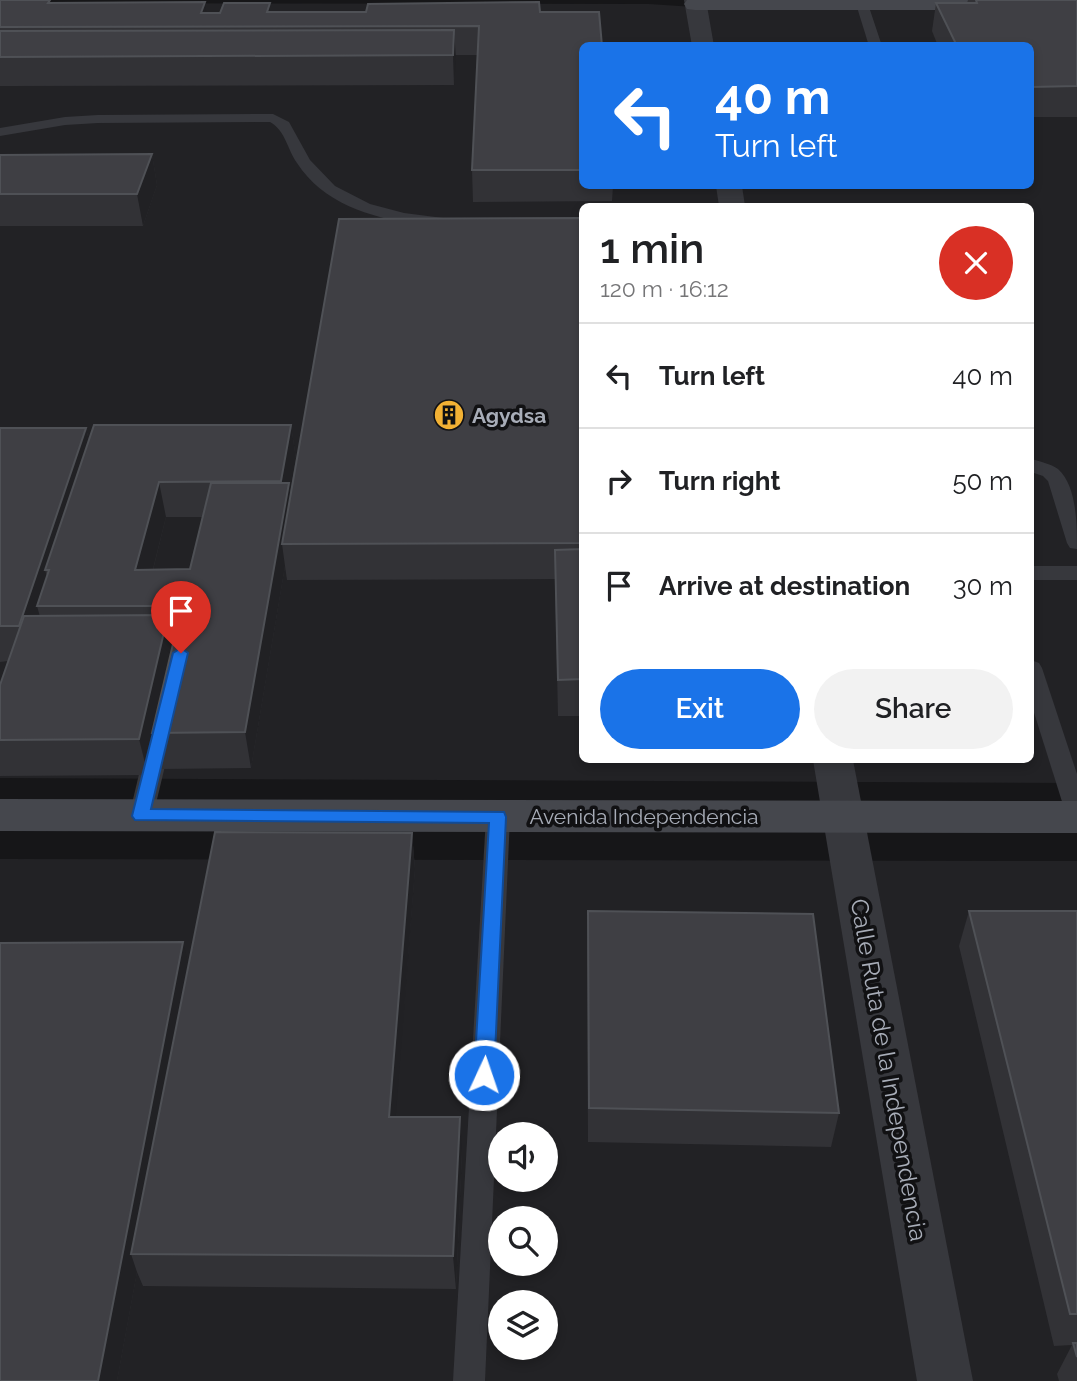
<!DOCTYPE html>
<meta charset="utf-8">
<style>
:root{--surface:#fff;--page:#f2f2f2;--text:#202124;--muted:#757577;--line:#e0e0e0;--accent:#1a73e8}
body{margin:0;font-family:Raleway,sans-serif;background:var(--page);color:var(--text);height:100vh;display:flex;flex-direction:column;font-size:26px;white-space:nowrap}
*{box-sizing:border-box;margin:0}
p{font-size:23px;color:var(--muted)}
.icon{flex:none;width:38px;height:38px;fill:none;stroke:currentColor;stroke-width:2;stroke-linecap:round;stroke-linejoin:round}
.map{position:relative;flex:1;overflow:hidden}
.sheet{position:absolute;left:579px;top:203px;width:455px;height:560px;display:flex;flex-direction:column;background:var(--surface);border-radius:10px;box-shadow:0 4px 10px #0003}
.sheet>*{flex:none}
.guide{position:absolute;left:579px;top:42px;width:455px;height:147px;border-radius:10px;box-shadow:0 4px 10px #0003;background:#1a73e8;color:#fff;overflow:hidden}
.buttons{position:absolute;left:488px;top:1122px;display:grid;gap:14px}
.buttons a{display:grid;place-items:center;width:70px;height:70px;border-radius:50%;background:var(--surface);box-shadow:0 4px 10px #0003;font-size:35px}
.pin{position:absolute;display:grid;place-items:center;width:60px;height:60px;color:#fff;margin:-72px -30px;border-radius:50% 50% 50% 0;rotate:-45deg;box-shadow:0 0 7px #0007}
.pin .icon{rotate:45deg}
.me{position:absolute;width:77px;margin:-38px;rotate:3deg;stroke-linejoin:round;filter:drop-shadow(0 0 5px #0008)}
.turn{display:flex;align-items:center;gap:24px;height:147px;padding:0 21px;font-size:32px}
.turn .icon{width:91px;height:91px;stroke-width:2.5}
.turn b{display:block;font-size:49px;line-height:60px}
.round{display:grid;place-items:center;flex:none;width:74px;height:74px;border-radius:37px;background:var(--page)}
.head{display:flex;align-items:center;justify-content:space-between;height:119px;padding:0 21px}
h1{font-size:42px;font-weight:600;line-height:52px}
.primary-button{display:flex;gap:14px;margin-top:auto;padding:14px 21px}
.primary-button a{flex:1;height:80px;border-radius:42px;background:var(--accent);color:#fff;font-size:28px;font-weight:600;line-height:80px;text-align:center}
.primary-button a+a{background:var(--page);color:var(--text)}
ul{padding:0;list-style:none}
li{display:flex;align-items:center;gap:21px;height:105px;padding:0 21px;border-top:2px solid var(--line)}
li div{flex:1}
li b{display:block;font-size:26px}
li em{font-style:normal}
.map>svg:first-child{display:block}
.built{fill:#222225;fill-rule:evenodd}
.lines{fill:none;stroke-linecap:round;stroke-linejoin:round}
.lane{fill:#37383d;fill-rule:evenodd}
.street{fill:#37383d;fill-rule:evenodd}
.secondary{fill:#45474d;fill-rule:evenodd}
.wall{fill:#323236;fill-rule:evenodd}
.shaded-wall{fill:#212124}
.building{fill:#3f3f44;stroke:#4f5156;stroke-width:2}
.route{fill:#1a73e8;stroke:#114b97;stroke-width:2}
.labels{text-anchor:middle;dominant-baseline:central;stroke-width:7;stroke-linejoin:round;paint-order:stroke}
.poi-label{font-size:21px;font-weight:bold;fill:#a8adb8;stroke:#111113;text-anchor:start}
.street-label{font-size:21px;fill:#a8adb8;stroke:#111113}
.near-street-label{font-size:24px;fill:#a8adb8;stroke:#111113}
</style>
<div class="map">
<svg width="1077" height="1381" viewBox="0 0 1077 1381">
<rect width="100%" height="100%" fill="#161618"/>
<g class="built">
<path d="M 0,3 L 649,4 L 740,10 L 1077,9 L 1077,783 L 0,778 ZM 583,46 L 1031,46 L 1031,186 L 583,186 ZM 583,206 L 1031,206 L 1031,760 L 583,760 Z"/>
<path d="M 0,859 L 1077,861 L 1077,1381 L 0,1381 ZM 500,1134 L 546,1134 L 546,1180 L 500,1180 ZM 500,1218 L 546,1218 L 546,1264 L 500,1264 ZM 500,1302 L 546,1302 L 546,1348 L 500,1348 Z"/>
</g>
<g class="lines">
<g class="lane">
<polygon points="862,0 868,4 882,46 869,46 856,4"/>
<path d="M 273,114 L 289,122 L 310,160 L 335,186 L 370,204 L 404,213 L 443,218 L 451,223 C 443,231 426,226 415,224 C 369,217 323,203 297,163 C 287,149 286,131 270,122 L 98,123 L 65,125 L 0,136 L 0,128 L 65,117 L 98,115 Z"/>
<path d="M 1031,459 C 1039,461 1051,464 1058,469 C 1077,486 1077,525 1077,549 L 1070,548 L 1067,543 L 1048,481 L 1043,476 L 1031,472 Z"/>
<rect x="1031" y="566" width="46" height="14"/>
<polygon points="1031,660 1039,663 1042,668 1077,774 1077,820 1068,817 1065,811 1031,703"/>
<polygon points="164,712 172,714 176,720 153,816 150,823 141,825 132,823 129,816 152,720 156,714"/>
<polygon points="498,808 507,810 510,817 485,1381 453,1381 486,817 489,810"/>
</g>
<g class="street">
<polygon points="684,0 706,0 714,46 692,46"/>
<polygon points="716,186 742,186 745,206 719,206"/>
<polygon points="813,760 853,760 973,1381 917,1381"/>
</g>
<g class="secondary">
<polygon points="687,0 1077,0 1077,10 695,10 687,9 684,4"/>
<polygon points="0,799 1077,801 1077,833 0,831"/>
</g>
</g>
<g class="wall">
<polygon points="0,0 206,13 540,12 583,46 583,186 613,186 612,201 473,202 472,170 477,55 455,55 454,85 0,86"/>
<polygon points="968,0 1077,0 1077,117 1031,117 1031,46 938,46 932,31 936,3 967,3"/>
<polygon points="152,154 157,185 143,226 0,226 0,155"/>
<path d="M 583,218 L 583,716 L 558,716 L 555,579 L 287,580 L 285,566 L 251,768 L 161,769 L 155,744 L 148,775 L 0,776 L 0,685 L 8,661 L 0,662 L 0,428 L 86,428 L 89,440 L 291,425 L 296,459 L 291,497 ZM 166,517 L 203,517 L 190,569 L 153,570 Z"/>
<polygon points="412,833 415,869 395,1117 462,1151 456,1289 143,1286 137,1272 117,1381 0,1381 188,964"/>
<polygon points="588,911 839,1113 831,1147 588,1142 587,947"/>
<polygon points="969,911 1077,911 1077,1381 1059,1381 1057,1374 1072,1345 1054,1346 959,946"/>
</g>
<g class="shaded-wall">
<polygon points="205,2 208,27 201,13"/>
<polygon points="454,30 456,59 454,85 453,55"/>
<polygon points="152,154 157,185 143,226 137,194"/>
<polygon points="291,425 296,459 290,493 293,518 282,544 285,566 251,768 245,732 285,506 281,481"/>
<polygon points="86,428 94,463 49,570 45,570 52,593 37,606 42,624 30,661 19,626"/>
<polygon points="159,482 166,517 144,605 135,570"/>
<polygon points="168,615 176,651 152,733 155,744 148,775 139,739"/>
<polygon points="412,833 415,869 393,1151 389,1117"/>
<polygon points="183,942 192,978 131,1254 137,1272 117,1381 98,1381"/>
<polygon points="460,1117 462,1151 456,1289 453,1256"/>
</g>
<g class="building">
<polygon points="0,0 50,0 48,3 205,2 201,13 220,13 224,3 270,3 267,12 366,12 368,4 539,2 540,12 599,12 602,46 583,46 583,170 472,170 479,26 0,27"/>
<polygon points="976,0 1077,0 1077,86 1031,87 1031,46 957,46 936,3 977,3"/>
<polygon points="454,30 453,55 0,57 0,31"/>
<polygon points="152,154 137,194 0,194 0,155"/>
<polygon points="583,218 583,543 282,544 339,219"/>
<polygon points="94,425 291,425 281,481 159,482 135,570 190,569 211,483 289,483 245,732 152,733 182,606 37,606 49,570 45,570"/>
<polygon points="0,428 86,428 19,626 0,626"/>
<polygon points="583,549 583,679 558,680 555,550"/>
<polygon points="168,615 139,739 0,740 0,685 24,616"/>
<polygon points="215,832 412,833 389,1117 460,1117 453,1256 131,1254"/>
<polygon points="588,911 813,914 839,1113 589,1108"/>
<polygon points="969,911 1077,911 1077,1314 1070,1314"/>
<polygon points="183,942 98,1381 0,1381 0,943"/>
<polygon points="1073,1343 1077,1343 1077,1357"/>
</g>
<polygon class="route" points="181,648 188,653 151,809 504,812 506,817 494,1075 491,1081 484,1084 477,1081 474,1075 489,823 135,820 132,816 173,653"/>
<defs>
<g id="building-disc" transform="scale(1.575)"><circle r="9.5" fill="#f2b134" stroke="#111113"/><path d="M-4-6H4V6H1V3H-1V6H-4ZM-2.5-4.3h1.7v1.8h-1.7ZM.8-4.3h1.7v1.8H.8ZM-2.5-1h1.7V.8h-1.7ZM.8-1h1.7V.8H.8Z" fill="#111"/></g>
</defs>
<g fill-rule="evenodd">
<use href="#building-disc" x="449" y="415"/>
</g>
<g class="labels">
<g class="poi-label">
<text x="472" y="415">Agydsa</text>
</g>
<g class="street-label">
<text x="644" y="816">Avenida Independencia</text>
</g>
<g class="near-street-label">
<text transform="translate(889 1070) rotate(80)">Calle Ruta de la Independencia</text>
</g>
</g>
</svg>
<div class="buttons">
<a><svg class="icon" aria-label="sound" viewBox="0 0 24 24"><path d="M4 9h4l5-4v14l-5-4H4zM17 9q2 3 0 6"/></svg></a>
<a><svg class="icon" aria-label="search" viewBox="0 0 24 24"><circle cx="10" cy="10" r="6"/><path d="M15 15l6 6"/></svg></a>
<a><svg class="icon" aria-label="layers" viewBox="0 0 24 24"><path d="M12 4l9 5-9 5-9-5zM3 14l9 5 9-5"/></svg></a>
</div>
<div class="pin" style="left:181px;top:653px;background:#d93025"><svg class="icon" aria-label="arrive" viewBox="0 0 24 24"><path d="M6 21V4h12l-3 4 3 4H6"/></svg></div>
<svg class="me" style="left:484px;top:1075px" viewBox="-20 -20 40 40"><circle r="17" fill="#1a73e8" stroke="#fff" stroke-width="3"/><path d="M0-11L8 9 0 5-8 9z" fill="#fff"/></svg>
<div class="guide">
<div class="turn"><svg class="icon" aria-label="left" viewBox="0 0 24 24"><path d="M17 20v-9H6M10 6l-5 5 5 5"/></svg><div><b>40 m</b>Turn left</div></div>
</div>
<section class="sheet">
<div class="head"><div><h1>1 min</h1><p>120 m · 16:12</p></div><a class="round" style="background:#d93025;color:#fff"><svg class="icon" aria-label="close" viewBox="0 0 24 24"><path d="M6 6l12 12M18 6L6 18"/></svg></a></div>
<ul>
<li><svg class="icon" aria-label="left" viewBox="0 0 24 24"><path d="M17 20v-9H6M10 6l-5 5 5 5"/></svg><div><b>Turn left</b></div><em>40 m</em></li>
<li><svg class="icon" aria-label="right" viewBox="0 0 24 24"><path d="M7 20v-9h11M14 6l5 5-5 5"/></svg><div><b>Turn right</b></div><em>50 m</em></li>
<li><svg class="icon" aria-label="arrive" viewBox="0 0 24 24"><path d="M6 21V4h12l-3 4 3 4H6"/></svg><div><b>Arrive at destination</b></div><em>30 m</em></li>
</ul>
<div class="primary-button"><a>Exit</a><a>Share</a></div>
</section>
</div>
